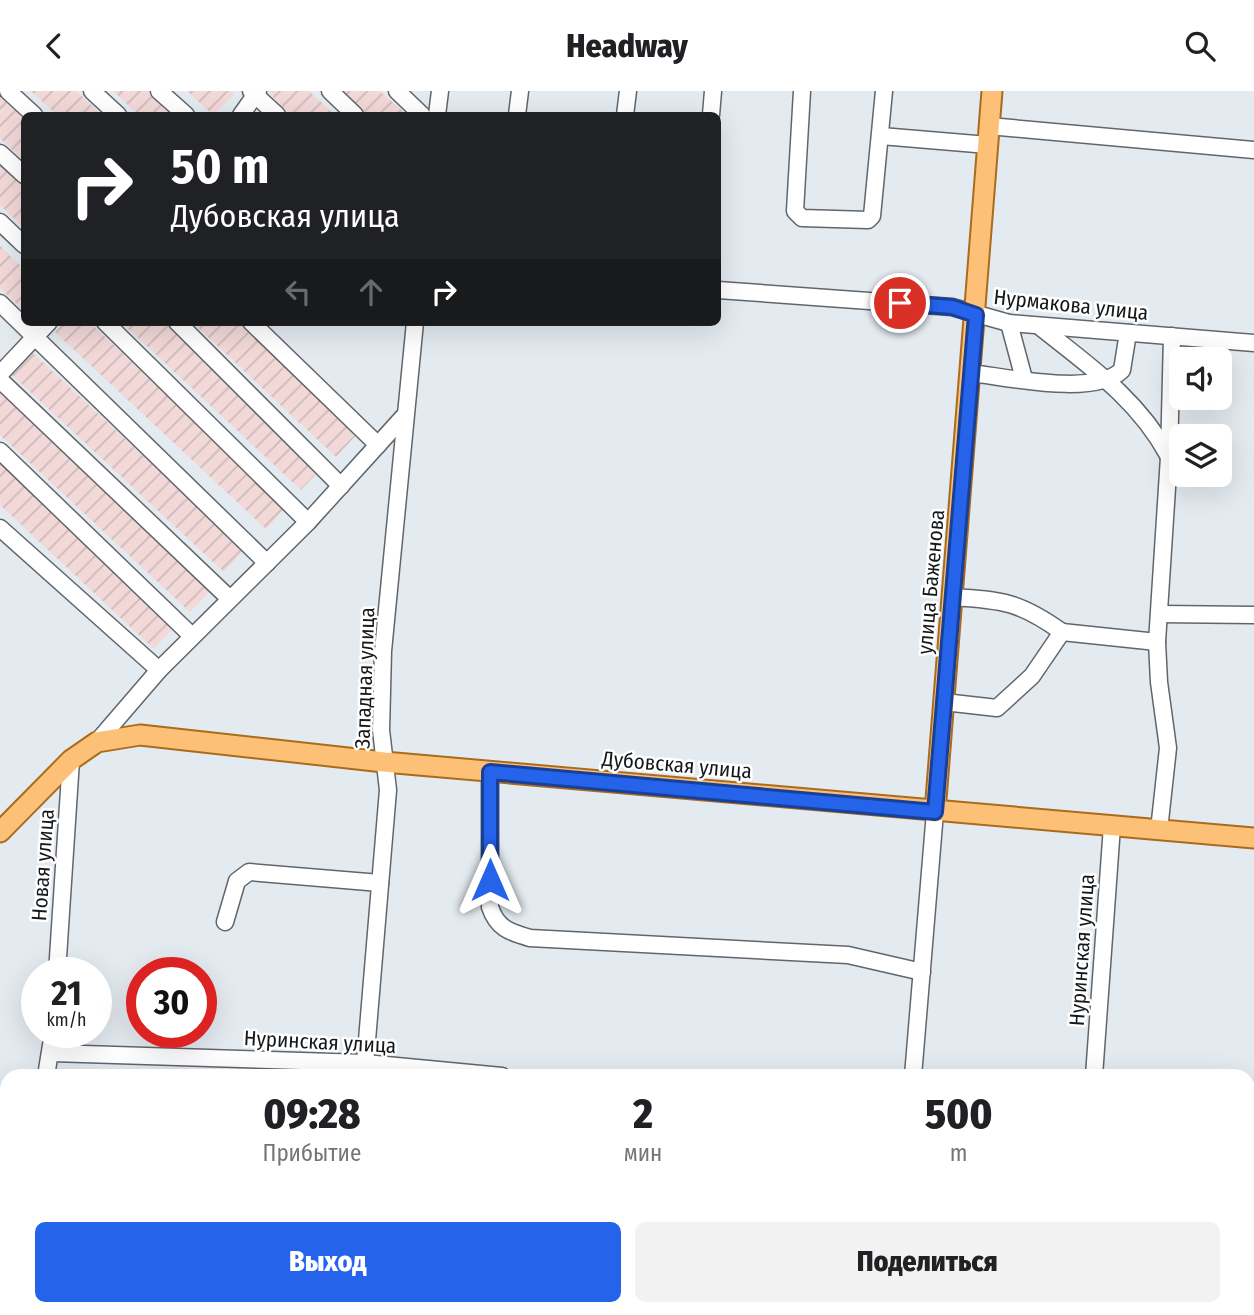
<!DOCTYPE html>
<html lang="ru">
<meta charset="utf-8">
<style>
:root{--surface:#fff;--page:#f2f2f2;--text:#202124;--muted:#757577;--accent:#2563eb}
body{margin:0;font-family:"Fira Sans Condensed",sans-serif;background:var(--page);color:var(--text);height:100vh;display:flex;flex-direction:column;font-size:26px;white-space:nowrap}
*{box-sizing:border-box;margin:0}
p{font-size:23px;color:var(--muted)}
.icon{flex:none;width:38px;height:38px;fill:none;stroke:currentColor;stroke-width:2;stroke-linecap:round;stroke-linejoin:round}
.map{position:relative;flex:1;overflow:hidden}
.panel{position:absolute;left:0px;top:978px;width:1255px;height:247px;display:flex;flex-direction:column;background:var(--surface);border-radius:21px 21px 0 0;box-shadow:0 7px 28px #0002}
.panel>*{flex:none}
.guide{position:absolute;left:21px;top:21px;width:700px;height:214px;border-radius:10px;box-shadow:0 7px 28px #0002;background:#202124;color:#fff;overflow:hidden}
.controls{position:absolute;left:1169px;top:256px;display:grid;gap:14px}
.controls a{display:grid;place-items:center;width:63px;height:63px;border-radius:10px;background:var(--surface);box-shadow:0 7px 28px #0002;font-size:35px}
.speed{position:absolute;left:21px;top:866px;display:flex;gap:14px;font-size:35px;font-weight:700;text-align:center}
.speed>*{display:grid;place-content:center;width:91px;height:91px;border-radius:50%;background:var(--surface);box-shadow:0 7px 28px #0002;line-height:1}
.speed small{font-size:18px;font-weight:400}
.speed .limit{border:10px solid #d22;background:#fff;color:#111}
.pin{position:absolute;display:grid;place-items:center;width:60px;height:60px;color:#fff;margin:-30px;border:4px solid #fff;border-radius:50%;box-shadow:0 2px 7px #0007}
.me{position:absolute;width:77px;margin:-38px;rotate:0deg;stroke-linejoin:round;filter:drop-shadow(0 0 5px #0008)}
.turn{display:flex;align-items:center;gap:24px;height:147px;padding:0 35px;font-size:32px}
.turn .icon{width:91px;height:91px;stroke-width:2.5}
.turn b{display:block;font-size:49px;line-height:60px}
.lanes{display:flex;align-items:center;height:66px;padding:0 35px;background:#0003;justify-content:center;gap:35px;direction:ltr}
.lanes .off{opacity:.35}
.eta{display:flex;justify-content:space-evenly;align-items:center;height:119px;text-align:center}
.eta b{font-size:42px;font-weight:800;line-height:49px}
.cta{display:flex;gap:14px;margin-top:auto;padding:14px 35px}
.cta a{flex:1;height:80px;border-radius:10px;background:var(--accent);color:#fff;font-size:28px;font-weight:800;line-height:80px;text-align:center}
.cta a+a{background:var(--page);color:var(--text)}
header{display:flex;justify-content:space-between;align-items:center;height:91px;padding:0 35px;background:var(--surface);font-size:32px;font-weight:800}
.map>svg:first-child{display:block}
.industrial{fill:url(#industrial-furrows)}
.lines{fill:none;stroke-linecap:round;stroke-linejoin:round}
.minor-casing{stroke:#60666c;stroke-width:19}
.major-casing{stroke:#aa6b1c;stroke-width:23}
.minor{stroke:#fff;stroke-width:16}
.major{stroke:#fcc177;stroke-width:19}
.route-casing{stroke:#184099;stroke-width:18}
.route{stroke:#2563eb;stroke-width:12}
.labels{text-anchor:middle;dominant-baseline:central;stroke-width:5;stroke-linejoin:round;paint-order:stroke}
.street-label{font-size:21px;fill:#15181a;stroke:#fff}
</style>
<header><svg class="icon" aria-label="back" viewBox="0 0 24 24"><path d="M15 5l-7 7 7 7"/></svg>Headway<svg class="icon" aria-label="search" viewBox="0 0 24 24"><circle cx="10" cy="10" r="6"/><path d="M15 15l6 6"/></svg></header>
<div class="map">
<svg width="1254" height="1224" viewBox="0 0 1254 1224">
<defs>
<pattern id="industrial-furrows" width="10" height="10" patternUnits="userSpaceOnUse" patternTransform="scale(1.75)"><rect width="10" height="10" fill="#f3d8d8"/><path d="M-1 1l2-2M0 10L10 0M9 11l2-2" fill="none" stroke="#cfb9b9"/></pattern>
</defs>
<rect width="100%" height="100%" fill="#e3eaf0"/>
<g class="industrial">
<polygon points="31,0 76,0 102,24 57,24"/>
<polygon points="113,0 157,0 184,24 139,24"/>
<polygon points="187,0 231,0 235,3 213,24"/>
<polygon points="268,0 309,0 335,24 290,24"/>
<polygon points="334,0 380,0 407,24 362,24"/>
<polygon points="0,6 24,28 24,70 0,47"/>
<polygon points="0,73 24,96 24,137 0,114"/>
<polygon points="0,155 24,178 24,220 0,197"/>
<polygon points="64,231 89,231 287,415 266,438 55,241"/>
<polygon points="121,231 166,231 322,377 301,399"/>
<polygon points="192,231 237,231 357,343 336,366"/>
<polygon points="33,262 244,459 224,481 12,284"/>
<polygon points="0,302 211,499 190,521 0,344"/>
<polygon points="0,372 175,535 154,558 0,414"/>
</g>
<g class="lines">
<g class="minor-casing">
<g id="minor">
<polyline points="8,0 34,24"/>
<polyline points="92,0 118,24"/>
<polyline points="159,0 186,24"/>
<polyline points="251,0 277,24"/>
<polyline points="330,0 355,24"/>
<polyline points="397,0 422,24"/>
<polyline points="802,0 795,120 802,127 868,129 872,125 884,0"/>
<polyline points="241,24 258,0"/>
<polyline points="437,24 440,0"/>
<polyline points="517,24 520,0"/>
<polyline points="625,24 628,0"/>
<polyline points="711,24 713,0"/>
<polyline points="989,35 1254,59"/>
<polyline points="881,45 988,54"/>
<polyline points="0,62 24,84"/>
<polyline points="0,131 24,154"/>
<polyline points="718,199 952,216 1009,232 1254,252"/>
<polyline points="0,212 267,472"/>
<polyline points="105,231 308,431"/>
<polyline points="177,231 341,395"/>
<polyline points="251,231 378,354"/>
<polyline points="1009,232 1024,288"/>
<path d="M 1039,235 C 1088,274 1138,308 1168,364"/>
<path d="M 971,282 C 1007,286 1095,306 1122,279 L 1128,242"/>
<polyline points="0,283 49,231"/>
<polyline points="0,289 230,508"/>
<polyline points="0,360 192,545"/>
<polyline points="0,437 159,579"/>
<path d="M 952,506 C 1003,509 1020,511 1062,541"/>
<polyline points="1160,523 1254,524"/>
<polyline points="944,611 997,617 1032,585 1062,541 1157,551"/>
<polyline points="97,651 159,579 308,431 405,324"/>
<path d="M 490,681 L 490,816 C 497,837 509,841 530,847 L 848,864 L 922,881"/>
<polyline points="1159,739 1168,657 1159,591 1157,551 1169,366 1172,245"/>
<polyline points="225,831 237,790 249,781 380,792"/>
<polyline points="57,882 71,669"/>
<polyline points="52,962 365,972 502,985"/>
<polyline points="46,985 53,942"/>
<polyline points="364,985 388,699 381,639 383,560 415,231"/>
<polyline points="913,985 935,721"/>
<polyline points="1094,985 1112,735"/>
<polyline points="1248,1040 1254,1040"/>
<polyline points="0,1075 7,1067"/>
<polyline points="0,1102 7,1108"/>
<polyline points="129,1218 135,1224"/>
<polyline points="470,1218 484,1224"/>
<polyline points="300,1224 305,1218"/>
<polyline points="664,1224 665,1218"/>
<polyline points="893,1224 893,1218"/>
<polyline points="1253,1224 1254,1207"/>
</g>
</g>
<g class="major-casing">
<g id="major">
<polyline points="935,721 992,0"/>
<polyline points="0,741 71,669 97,651 140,644 384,671 1254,747"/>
</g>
</g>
<use href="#minor" class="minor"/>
<use href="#major" class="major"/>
</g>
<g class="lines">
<g class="route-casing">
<polyline id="route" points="490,789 490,681 935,721 976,224 952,216 900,212"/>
</g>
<use href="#route" class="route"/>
</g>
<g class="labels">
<g class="street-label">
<text transform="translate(1071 214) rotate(6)">Нурмакова улица</text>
<text transform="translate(931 491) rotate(-85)">улица Баженова</text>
<text transform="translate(365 587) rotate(-88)">Западная улица</text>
<text transform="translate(677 674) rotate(5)">Дубовская улица</text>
<text transform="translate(43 774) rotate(-86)">Новая улица</text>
<text transform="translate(1082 859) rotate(-86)">Нуринская улица</text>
<text transform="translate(320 951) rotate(3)">Нуринская улица</text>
</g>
</g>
</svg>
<div class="controls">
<a><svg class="icon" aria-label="sound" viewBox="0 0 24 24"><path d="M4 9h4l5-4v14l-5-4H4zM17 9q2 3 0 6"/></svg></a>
<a><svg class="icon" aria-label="layers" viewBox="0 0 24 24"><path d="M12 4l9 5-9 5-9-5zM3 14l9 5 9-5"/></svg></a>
</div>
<div class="speed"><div>21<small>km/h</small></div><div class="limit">30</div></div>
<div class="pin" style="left:900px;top:212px;background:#d93025"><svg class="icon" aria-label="arrive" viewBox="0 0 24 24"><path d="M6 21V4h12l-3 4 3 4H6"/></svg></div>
<svg class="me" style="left:490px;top:789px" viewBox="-20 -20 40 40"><path d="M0-17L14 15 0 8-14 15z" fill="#2563eb" stroke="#fff" stroke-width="4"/></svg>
<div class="guide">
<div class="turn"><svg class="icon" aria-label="right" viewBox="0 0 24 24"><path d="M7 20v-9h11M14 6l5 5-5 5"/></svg><div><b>50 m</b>Дубовская улица</div></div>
<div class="lanes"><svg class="icon off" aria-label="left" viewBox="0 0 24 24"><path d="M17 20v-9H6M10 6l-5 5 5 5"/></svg><svg class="icon off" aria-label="ahead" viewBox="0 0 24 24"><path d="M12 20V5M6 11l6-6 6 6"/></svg><svg class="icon" aria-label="right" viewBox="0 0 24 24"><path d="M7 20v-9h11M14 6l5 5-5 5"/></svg></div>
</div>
<section class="panel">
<div class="eta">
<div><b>09:28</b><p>Прибытие</p></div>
<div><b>2</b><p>мин</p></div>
<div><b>500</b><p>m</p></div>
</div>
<div class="cta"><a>Выход</a><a>Поделиться</a></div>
</section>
</div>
